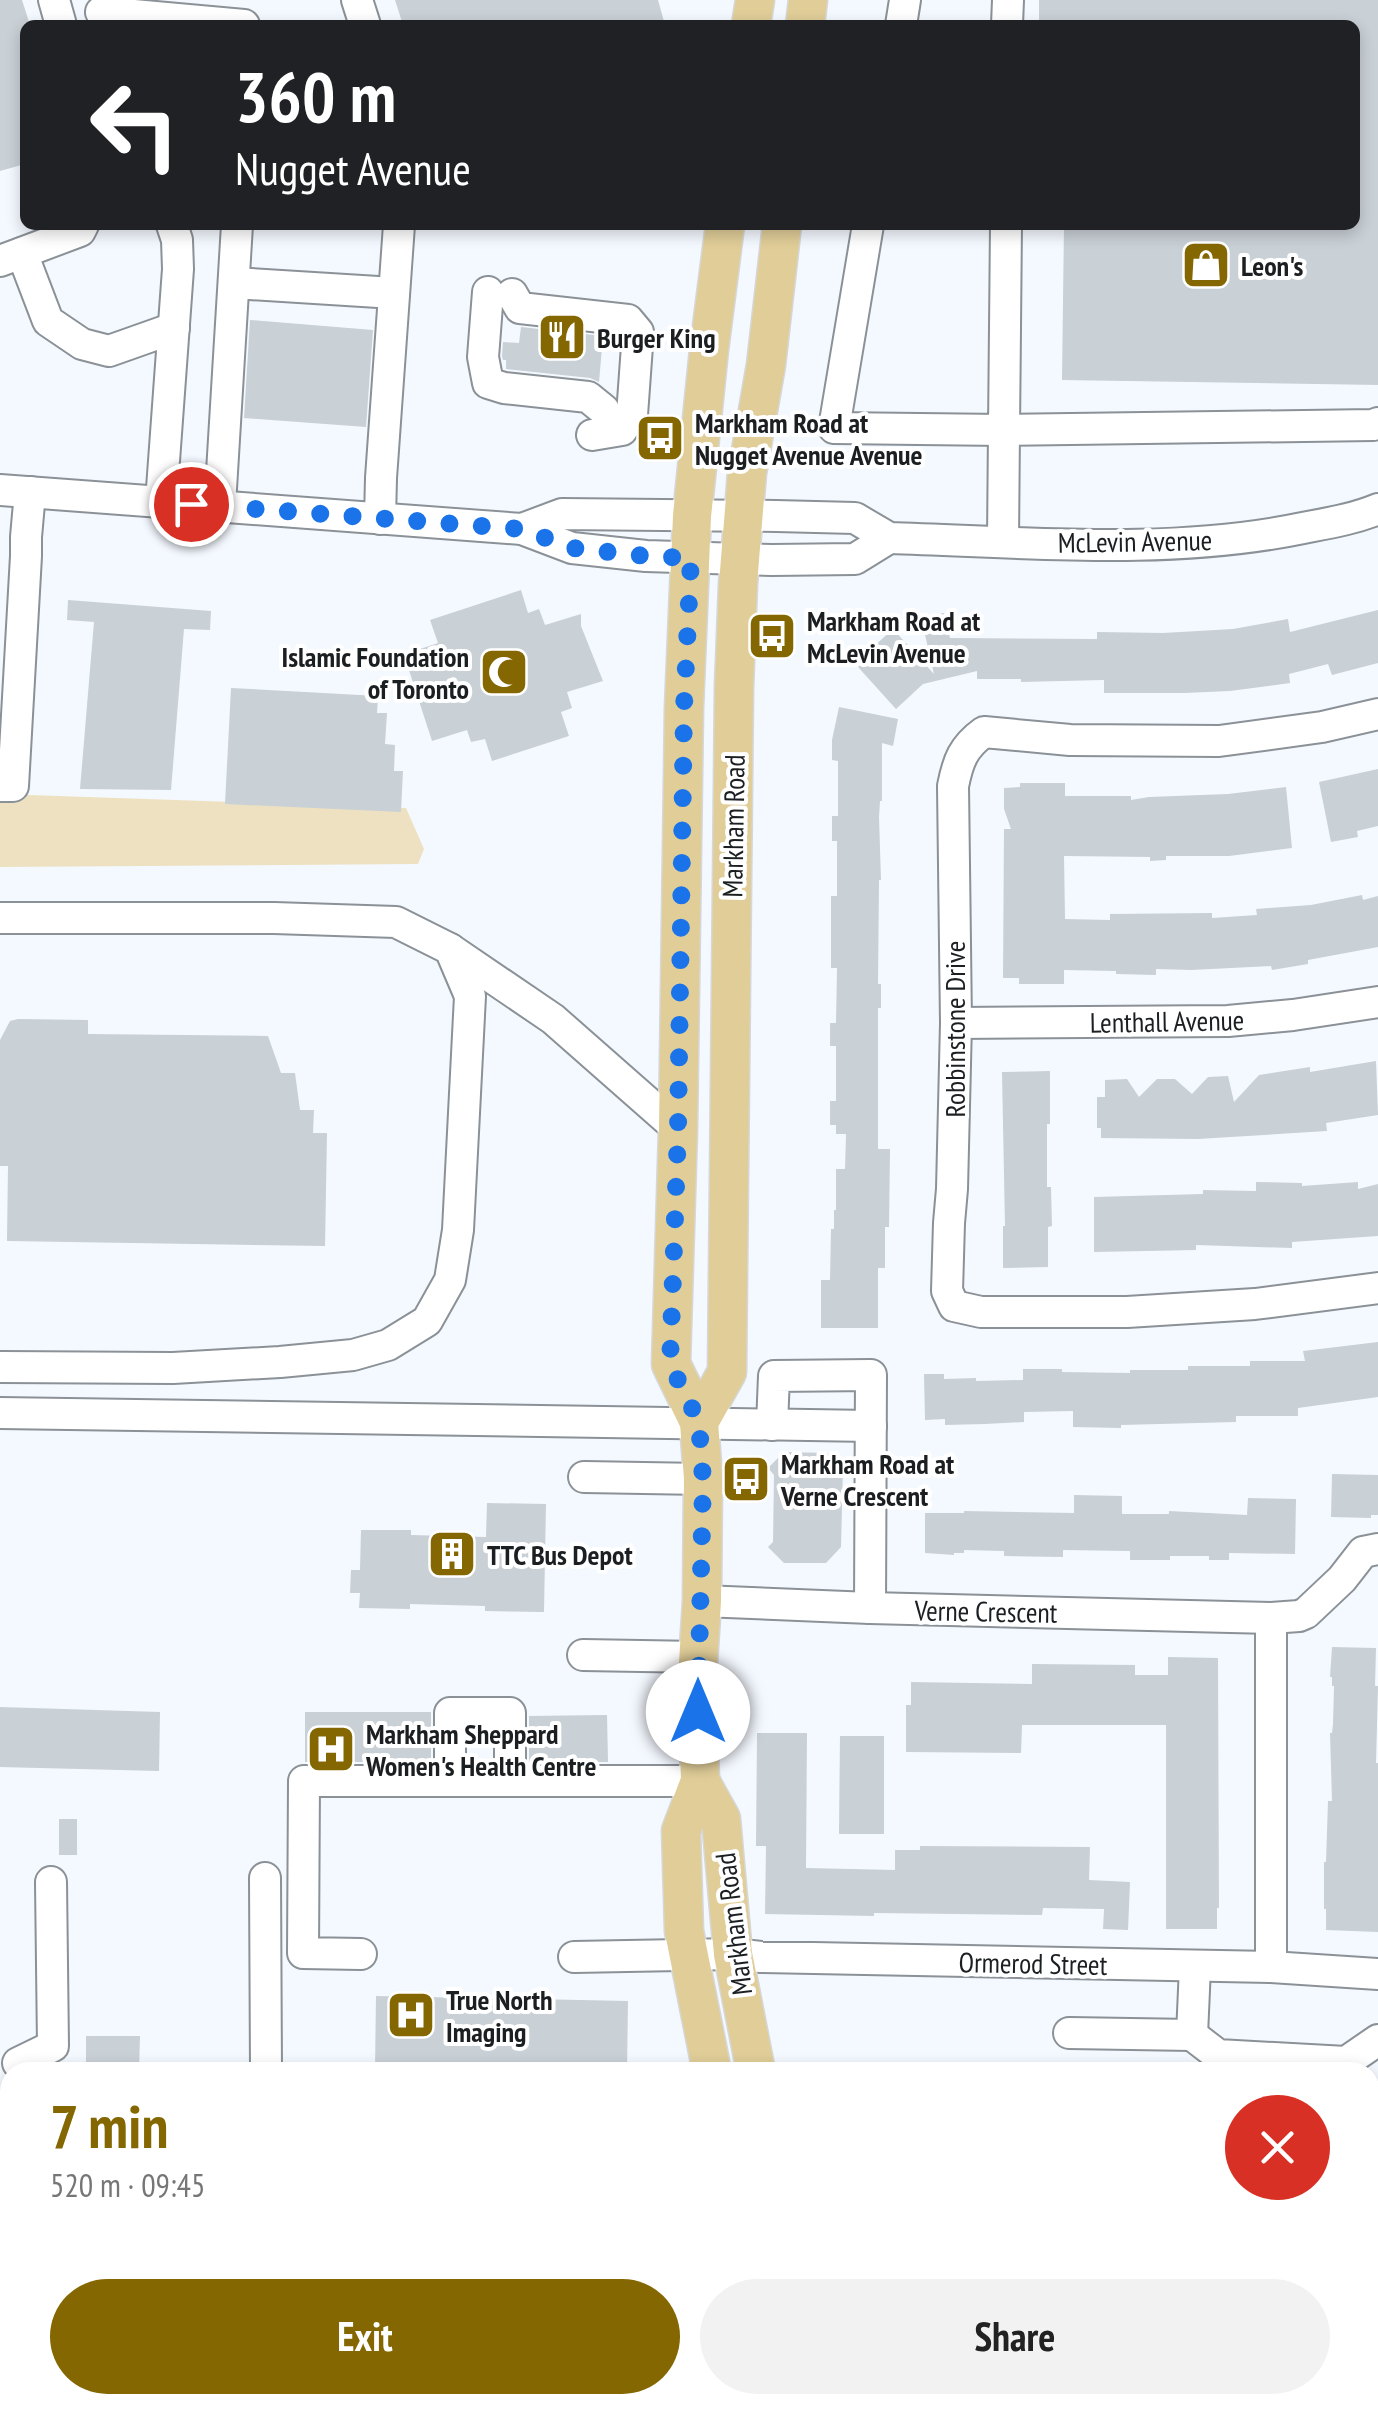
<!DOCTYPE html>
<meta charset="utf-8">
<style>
:root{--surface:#fff;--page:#f2f2f2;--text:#222;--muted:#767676;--accent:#846700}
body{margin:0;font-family:"PT Sans Narrow",sans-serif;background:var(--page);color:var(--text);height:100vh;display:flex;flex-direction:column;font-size:38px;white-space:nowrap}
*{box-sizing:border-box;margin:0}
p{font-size:32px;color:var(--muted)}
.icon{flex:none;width:55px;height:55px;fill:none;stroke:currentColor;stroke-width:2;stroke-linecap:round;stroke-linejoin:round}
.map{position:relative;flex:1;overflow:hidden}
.details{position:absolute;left:0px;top:2062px;width:1380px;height:352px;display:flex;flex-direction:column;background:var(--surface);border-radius:30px 30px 0 0;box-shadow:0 5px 15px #0003}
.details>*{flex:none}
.banner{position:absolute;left:20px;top:20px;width:1340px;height:210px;border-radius:15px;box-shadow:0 5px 15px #0003;background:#202124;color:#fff;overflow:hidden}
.pin{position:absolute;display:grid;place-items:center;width:85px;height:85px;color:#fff;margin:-42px;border:5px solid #fff;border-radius:50%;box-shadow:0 2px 10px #0007}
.me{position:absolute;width:110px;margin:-55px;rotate:0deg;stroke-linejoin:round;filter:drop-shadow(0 0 8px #0008)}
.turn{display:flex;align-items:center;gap:35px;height:210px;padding:0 50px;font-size:45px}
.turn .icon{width:130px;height:130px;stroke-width:2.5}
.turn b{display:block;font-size:70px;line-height:85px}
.round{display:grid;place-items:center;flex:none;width:105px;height:105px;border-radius:52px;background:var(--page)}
.head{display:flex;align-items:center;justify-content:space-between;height:170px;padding:0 50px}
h1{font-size:60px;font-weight:600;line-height:75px;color:var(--accent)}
.button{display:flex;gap:20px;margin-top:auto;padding:20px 50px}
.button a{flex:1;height:115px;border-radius:60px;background:var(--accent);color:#fff;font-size:40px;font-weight:600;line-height:115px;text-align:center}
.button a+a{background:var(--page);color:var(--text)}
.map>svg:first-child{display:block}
.green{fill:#ede1c1}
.building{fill:#c9d0d6}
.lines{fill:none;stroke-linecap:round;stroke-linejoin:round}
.minor-casing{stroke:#8a9197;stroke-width:34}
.major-casing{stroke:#d6d7d7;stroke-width:41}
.minor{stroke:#fff;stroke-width:30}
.major{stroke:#e0cd98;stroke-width:38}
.route{stroke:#1a73e8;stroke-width:18;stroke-dasharray:0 32.4}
.labels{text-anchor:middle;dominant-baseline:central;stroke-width:8;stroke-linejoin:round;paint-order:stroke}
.poi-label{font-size:28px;font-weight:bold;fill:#1c1f21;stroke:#fff;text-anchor:start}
.street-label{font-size:28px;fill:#1c1f21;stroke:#fff}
</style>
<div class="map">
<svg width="1378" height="2414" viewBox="0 0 1378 2414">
<rect width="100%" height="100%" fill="#f4f9ff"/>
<polygon class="green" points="0,794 406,808 424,849 418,864 0,867"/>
<g class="building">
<polygon points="0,0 22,0 30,25 25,25 25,164 0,171"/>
<polygon points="395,0 658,0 665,25 403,25"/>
<polygon points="1039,0 1378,0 1378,385 1062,380 1064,225 1355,225 1355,25 1039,25"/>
<polygon points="250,320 373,330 366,427 244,418"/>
<polygon points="521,327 603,336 599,382 590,378 506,369 506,360 503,360 502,356 503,342 519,343"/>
<polygon points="521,590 528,613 539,609 545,625 581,614 581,626 603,681 567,692 572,708 561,712 569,736 492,761 485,739 471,742 467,730 432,741 407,664 411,663 408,653 438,643 430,620"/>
<polygon points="68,600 211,611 210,630 184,629 171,790 80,789 94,622 67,620"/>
<polygon points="1378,610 1378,663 1332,675 1328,664 1289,674 1290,683 1230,691 1184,693 1104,693 1104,680 1021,682 1021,679 977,679 977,671 923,684 896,709 858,667 864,661 861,658 893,629 934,674 923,626 930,624 928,616 944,613 950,638 1097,639 1097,632 1163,633 1233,629 1288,619 1290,632"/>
<polygon points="231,688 378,696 377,713 387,713 385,744 395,745 394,771 403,771 401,812 225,804"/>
<polygon points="839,707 898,719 893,746 882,743 882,801 880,801 879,817 881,880 879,880 878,984 881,984 881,1008 878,1008 878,1149 890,1149 889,1227 885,1227 885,1268 878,1268 878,1328 821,1328 821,1280 830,1280 831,1229 834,1229 834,1210 836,1210 836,1169 845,1169 846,1134 836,1134 836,1125 830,1125 830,1101 836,1101 836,1046 830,1046 830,1023 836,1023 837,968 831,968 831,896 837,896 837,841 832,841 832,816 838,816 838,761 832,760 832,740"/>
<polygon points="1378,769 1378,826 1357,831 1358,837 1331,842 1319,782"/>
<polygon points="1020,783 1065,783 1065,796 1131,796 1131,800 1149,797 1228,794 1286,787 1292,848 1229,856 1166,856 1166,860 1150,861 1150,857 1064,856 1065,919 1110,920 1110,914 1212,913 1212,918 1257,915 1256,909 1311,905 1362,895 1363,900 1378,896 1378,947 1308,960 1308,964 1272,970 1271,966 1191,970 1156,969 1156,975 1116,974 1116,971 1064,970 1064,984 1019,984 1019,978 1003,978 1004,829 1011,829 1004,809 1004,788 1020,787"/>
<polygon points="18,1019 88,1020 88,1034 268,1036 281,1073 295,1073 300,1110 314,1110 313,1133 327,1133 325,1246 7,1241 8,1166 0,1166 0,1040 10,1021"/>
<polygon points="1376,1061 1378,1115 1326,1123 1327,1131 1198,1139 1101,1138 1101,1128 1097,1128 1097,1097 1105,1097 1105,1080 1127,1079 1139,1097 1157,1079 1175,1079 1192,1094 1208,1077 1228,1076 1234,1102 1259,1075 1310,1067 1310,1072"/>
<polygon points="1050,1071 1050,1124 1047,1124 1047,1187 1051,1187 1052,1226 1048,1227 1048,1267 1003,1268 1003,1226 1005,1226 1002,1072"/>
<polygon points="1256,1182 1302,1183 1302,1186 1358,1182 1358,1189 1378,1184 1378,1236 1292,1242 1292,1248 1196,1245 1196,1250 1094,1252 1094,1197 1203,1194 1203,1190 1256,1191"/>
<polygon points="1378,1342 1378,1397 1298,1408 1298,1416 1236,1416 1236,1422 1121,1425 1121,1428 1073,1427 1073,1411 1024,1412 1024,1422 985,1424 945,1425 945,1419 925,1420 924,1374 944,1374 944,1379 976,1378 976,1381 1023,1380 1023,1369 1062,1369 1062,1372 1130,1373 1130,1370 1188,1370 1188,1366 1250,1366 1250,1361 1305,1361 1303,1351"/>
<polygon points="784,1452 828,1453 843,1468 841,1547 826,1563 784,1563 768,1547 773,1542 774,1475 768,1468"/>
<polygon points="1332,1474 1378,1475 1378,1515 1371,1515 1371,1518 1331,1517"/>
<polygon points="1074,1495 1122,1496 1122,1514 1169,1514 1169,1511 1247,1515 1248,1498 1296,1499 1295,1554 1229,1553 1229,1560 1209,1560 1209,1556 1170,1556 1170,1560 1130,1560 1130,1551 1063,1550 1063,1557 1004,1556 1004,1551 964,1550 964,1553 954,1553 954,1555 925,1553 925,1513 964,1513 964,1511 1074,1513"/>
<polygon points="487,1503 546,1504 544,1612 485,1611 485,1606 410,1604 410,1609 359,1608 360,1593 350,1593 351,1570 360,1570 361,1530 411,1530 411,1535 486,1537"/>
<polygon points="1332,1647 1376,1648 1375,1686 1378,1686 1376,1763 1378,1763 1378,1932 1326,1930 1326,1909 1324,1909 1324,1862 1326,1862 1328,1801 1332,1801 1330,1733 1332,1733 1333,1724 1334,1686 1332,1686 1332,1677 1330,1677"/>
<polygon points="1168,1657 1218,1658 1219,1908 1217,1908 1217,1929 1166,1929 1166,1725 1022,1725 1021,1753 906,1752 906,1705 911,1705 911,1682 1032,1684 1032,1664 1135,1665 1135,1675 1168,1675"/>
<polygon points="0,1707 160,1712 159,1771 0,1767"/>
<rect x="305" y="1712" width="126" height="50"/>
<polygon points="607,1715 608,1762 529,1762 529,1716"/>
<polygon points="757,1733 807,1733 806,1868 895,1870 895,1850 920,1850 920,1846 1090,1847 1089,1880 1130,1882 1128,1930 1103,1929 1104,1909 1043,1908 1042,1915 874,1913 874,1916 765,1914 766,1846 756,1846"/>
<polygon points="840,1736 884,1736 884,1834 839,1834"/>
<rect x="59" y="1819" width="18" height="36"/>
<polygon points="376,1996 628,2001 627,2072 375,2072"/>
<polygon points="86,2036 140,2036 139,2072 86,2072"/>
</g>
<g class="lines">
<g class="minor-casing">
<g id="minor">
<polyline points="54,0 61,25"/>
<polyline points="357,0 365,25"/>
<polyline points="101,12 244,25"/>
<polyline points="901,25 905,0"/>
<polyline points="1007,25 1008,0"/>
<polyline points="868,225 834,428 1004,430 1006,225"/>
<polyline points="22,253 48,321 82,344 109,351 174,328"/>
<polyline points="0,261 80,231 83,225"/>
<polyline points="234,283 394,293"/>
<polyline points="488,292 483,357 488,383 504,388 588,397 604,410"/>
<polyline points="512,294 520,308 628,320 638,332 632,415 622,430 592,435"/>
<polyline points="0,490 522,529 572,548 646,556 772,560 855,559 889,538"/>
<polyline points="161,502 178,269 177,240 172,225"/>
<polyline points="220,505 237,225"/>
<polyline points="380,519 381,478 399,225"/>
<path d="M 522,529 L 562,514 L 776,516 L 855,518 L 889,538 C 1027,542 1168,556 1303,528 C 1329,523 1354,519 1378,509"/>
<polyline points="1003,541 1004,430 1373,425 1378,423"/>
<path d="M 1378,714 L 1322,727 L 1219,741 L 1070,740 L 984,732 C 963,747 958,761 953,786 L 956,1023 L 952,1189 L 949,1223 L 947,1291 L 954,1306 L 981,1312 L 1127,1312 L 1255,1304 L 1378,1288"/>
<polyline points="0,786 13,786 26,556 26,537 30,492"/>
<polyline points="0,918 274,918 396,922 450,949 470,996 458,1230 450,1280 427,1321 388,1345 353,1355 280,1362 173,1368 0,1367"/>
<polyline points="450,949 553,1019 678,1129"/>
<polyline points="956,1023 1228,1021 1293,1015 1378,1002"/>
<polyline points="0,1413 871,1426"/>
<polyline points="772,1425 774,1376 871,1375 870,1608"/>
<polyline points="584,1477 703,1479"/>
<polyline points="702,1601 870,1608 1271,1618 1299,1616 1306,1613 1342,1579 1363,1552 1378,1549"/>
<polyline points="583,1655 699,1657"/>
<polyline points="450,1781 450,1713 510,1713 510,1781"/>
<polyline points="265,1878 266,2072"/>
<polyline points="361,1954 303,1953 304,1781 700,1781"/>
<polyline points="574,1957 733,1954 761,1957 1271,1967 1378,1974"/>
<polyline points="1271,1967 1271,1618"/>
<polyline points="1069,2033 1192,2035 1195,1967"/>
<polyline points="1192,2035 1218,2055 1346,2062 1378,2040"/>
<polyline points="18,2063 53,2046 51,1882"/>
<polyline points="0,2282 1,2414"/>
<polyline points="532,2405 532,2414"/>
<polyline points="93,2414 103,2408 354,2409 366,2414"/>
<polyline points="415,2414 415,2405"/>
<polyline points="445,2414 445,2405"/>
<polyline points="482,2414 482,2408 489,2405"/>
<polyline points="898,2414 908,2405"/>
<polyline points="1010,2414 1011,2405"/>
</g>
</g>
<g class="major-casing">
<g id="major">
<polyline points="751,25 755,0"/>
<polyline points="805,25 808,0"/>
<polyline points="699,1422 727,1372 734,687 738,584 747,473 766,365 782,225"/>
<polyline points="700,1781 721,1819 733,1954 756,2072"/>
<polyline points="712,2072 684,1931 681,1831 700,1781 697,1678 702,1601 703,1479 699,1422 671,1364 678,1129 684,707 692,516 709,350 725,225"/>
<polyline points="0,2311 10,2311"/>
<polyline points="1370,2333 1378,2333"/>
<polyline points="781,2405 781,2414"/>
<polyline points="834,2405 834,2414"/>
</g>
</g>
<use href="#minor" class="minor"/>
<use href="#major" class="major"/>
</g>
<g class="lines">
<polyline class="route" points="191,504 522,529 572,548 646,556 691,558 684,707 678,1130 670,1364 699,1422 703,1480 698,1712"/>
</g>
<defs>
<g id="shop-square" transform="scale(2.5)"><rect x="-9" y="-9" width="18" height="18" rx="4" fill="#846700" stroke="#fff"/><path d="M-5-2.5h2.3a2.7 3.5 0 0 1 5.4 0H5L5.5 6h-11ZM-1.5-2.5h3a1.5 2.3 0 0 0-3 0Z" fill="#fff"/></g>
<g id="restaurant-square" transform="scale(2.5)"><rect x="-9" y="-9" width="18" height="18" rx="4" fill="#846700" stroke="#fff"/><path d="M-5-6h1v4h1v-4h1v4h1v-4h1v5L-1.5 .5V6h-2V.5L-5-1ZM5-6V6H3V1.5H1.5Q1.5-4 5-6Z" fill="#fff"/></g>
<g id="bus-square" transform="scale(2.5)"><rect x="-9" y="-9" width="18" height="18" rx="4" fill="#846700" stroke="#fff"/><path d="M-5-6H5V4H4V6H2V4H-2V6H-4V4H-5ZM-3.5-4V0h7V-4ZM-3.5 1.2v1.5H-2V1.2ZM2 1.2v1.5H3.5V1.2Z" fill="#fff"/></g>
<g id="mosque-square" transform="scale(2.5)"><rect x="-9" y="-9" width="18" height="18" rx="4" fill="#846700" stroke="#fff"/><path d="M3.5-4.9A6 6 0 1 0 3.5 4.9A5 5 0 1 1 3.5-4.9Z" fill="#fff"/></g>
<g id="building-square" transform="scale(2.5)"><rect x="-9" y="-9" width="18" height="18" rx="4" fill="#846700" stroke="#fff"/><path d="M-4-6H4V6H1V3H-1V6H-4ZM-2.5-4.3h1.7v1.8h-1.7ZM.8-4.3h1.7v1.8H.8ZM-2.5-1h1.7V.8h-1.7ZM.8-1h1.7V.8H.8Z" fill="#fff"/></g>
<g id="hospital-square" transform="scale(2.5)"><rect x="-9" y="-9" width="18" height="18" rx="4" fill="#846700" stroke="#fff"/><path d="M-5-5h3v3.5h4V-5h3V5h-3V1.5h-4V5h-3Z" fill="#fff"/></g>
</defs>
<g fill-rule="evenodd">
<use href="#shop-square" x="1206" y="265"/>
<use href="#restaurant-square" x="562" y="337"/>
<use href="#bus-square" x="660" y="438"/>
<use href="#bus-square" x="772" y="636"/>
<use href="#mosque-square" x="504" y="672"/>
<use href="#bus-square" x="746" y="1479"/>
<use href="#building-square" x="452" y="1554"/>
<use href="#hospital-square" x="331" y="1749"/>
<use href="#hospital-square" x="411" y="2015"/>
</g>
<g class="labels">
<g class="poi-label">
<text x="1241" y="265">Leon's</text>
<text x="597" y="337">Burger King</text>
<text x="695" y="422">Markham Road at<tspan x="695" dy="32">Nugget Avenue Avenue</tspan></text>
<text x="807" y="620">Markham Road at<tspan x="807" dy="32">McLevin Avenue</tspan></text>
<text x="469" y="656" text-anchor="end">Islamic Foundation<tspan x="469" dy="32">of Toronto</tspan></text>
<text x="781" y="1463">Markham Road at<tspan x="781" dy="32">Verne Crescent</tspan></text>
<text x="487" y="1554">TTC Bus Depot</text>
<text x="366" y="1733">Markham Sheppard<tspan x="366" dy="32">Women's Health Centre</tspan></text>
<text x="446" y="1999">True North<tspan x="446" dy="32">Imaging</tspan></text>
</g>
<g class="street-label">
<text transform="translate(1135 541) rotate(-1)">McLevin Avenue</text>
<text transform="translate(733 826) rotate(-89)">Markham Road</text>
<text transform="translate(1167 1021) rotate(-1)">Lenthall Avenue</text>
<text transform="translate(954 1029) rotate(-90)">Robbinstone Drive</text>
<text transform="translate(986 1611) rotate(1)">Verne Crescent</text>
<text transform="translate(733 1924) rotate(-97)">Markham Road</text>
<text transform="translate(1033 1963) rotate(1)">Ormerod Street</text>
</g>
</g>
</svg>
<div class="pin" style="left:191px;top:504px;background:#d93025"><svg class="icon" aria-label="arrive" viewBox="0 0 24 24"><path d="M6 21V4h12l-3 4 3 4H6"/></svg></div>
<svg class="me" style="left:698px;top:1712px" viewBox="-20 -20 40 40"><circle r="19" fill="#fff"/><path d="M0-13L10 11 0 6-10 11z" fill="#1a73e8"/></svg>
<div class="banner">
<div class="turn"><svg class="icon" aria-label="left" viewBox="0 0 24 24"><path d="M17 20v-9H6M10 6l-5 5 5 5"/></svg><div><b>360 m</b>Nugget Avenue</div></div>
</div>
<section class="details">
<div class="head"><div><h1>7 min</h1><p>520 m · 09:45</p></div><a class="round" style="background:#d93025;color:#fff"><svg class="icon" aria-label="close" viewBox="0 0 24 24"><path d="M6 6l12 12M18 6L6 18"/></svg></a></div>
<div class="button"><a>Exit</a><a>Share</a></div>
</section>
</div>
